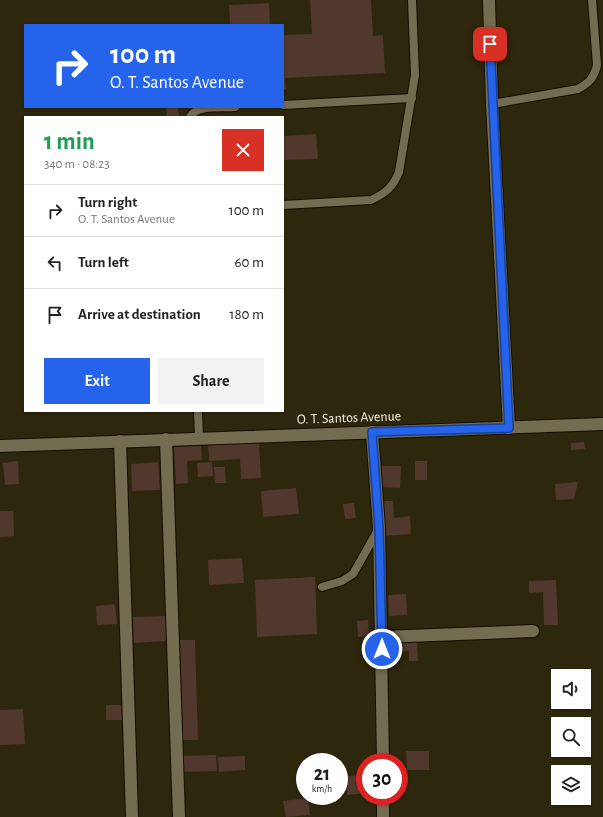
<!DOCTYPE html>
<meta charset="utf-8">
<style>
:root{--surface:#fff;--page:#f2f2f2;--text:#222;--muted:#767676;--line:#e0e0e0;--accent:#2563eb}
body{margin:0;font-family:"Alegreya Sans",sans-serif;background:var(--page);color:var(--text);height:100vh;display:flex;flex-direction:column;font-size:15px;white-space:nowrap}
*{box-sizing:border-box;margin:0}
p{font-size:13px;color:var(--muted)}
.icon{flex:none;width:22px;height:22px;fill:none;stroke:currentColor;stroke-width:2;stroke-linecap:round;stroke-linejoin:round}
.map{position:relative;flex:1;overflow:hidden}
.details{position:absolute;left:24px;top:116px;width:260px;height:296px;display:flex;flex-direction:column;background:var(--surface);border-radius:0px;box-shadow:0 1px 3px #0004}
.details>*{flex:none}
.top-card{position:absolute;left:24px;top:24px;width:260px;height:84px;border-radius:0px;box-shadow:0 1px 3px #0004;background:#2563eb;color:#fff;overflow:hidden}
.tools{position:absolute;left:551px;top:669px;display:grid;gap:8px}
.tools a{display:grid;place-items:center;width:40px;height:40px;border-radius:0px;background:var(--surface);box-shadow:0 1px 3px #0004;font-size:20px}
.speed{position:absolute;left:296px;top:753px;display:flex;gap:8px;font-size:20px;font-weight:700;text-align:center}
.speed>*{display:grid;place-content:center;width:52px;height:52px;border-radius:50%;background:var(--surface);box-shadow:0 1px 3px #0004;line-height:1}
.speed small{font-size:10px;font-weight:400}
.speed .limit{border:6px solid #d22;background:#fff;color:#111}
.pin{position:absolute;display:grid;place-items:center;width:34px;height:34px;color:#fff;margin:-17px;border-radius:8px;box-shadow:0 2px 6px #0006}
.me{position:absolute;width:44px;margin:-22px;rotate:0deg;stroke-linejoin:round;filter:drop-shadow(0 0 3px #0008)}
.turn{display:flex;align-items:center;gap:14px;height:84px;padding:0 20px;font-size:18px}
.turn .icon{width:52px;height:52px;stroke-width:2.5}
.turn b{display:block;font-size:28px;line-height:34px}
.round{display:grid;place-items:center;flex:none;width:42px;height:42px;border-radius:0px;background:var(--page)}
.summary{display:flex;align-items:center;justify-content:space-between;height:68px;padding:0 20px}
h1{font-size:24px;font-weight:700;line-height:30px;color:#1e9e55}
.primary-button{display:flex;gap:8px;margin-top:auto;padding:8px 20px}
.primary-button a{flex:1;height:46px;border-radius:0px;background:var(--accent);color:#fff;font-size:16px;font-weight:700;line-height:46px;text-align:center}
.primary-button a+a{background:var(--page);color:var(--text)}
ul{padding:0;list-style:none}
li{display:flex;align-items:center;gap:12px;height:52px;padding:0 20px;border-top:1px solid var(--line)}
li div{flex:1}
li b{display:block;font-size:15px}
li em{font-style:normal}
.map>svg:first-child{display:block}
.building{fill:#51382c}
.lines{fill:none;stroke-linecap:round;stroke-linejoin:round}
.lane-casing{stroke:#150f00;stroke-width:10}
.street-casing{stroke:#150f00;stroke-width:14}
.secondary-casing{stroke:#150f00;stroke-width:14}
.lane{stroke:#736c51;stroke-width:8}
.street{stroke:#736c51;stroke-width:12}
.secondary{stroke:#736c51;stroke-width:12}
.route-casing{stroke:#184099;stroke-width:10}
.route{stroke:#2563eb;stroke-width:7}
.labels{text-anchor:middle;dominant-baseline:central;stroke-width:4;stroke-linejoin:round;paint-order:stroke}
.street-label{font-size:14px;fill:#f4f0e1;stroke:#2d270d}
</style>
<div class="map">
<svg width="603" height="817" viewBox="0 0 603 817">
<rect width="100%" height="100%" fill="#2d270d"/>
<g class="building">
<polygon points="310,0 371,0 373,36 383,35 385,73 285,78 286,89 283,89 283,35 312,34"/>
<polygon points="269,3 270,25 230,25 229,5"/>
<polygon points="166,107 178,107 179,117 167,117"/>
<polygon points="316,134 318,159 283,160 283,136"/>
<polygon points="259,441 261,478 241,479 240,459 209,461 208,444"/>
<polygon points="584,442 585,449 571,450 571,443"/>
<polygon points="201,446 202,460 187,461 188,483 176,484 174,447"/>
<polygon points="18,461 19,484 5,485 3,463"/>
<rect x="415" y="461" width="12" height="19"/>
<polygon points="158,462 160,490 132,491 131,464"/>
<polygon points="212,462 213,476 198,477 197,463"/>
<polygon points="380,466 401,466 400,488 380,487"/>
<polygon points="214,467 225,467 226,483 215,483"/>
<polygon points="578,482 574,499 556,500 555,484"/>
<polygon points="296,488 299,514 263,517 261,491"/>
<polygon points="381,501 393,501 394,518 410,516 411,534 383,536"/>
<polygon points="354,503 356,518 345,519 343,504"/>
<polygon points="0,511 13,511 14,536 0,537"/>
<polygon points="242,558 244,583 209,585 208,560"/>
<polygon points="315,577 317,634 257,637 255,580"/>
<polygon points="556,580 558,625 544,625 543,592 529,593 529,581"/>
<polygon points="406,594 407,615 389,616 388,595"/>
<polygon points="115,604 117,624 97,625 96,606"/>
<polygon points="166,616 167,641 134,643 133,617"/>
<polygon points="368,620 369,636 358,637 357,621"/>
<polygon points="417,639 418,661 409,661 409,651 386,653 385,641"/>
<polygon points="180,640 195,640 198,740 183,740"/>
<polygon points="106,705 121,705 122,720 106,720"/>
<polygon points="23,709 25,744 0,745 0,710"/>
<polygon points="406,751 429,751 429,770 407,770"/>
<polygon points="216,755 217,771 183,772 182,756"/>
<polygon points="245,756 245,770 219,772 218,757"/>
<polygon points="365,775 365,793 347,795 346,776"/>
<polygon points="314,796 332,796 332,799 315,801"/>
<polygon points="308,798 310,815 286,817 283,801"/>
</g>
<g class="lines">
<g class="lane-casing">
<g id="lane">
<path d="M 492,104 L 578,89 C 589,83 594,78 597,65 L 592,0"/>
<polyline points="283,105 412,98"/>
<path d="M 190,117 C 197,104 222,108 235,107"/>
<path d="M 283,205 L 371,200 C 386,193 393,187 399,172 L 415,75 L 412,0"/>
<polyline points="198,411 199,438"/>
<polyline points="322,587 342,581 353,574 378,530"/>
</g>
</g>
<g class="street-casing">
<g id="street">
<polyline points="489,0 492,104 509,428"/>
<polyline points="372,432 379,528 383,762"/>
<polyline points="166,439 179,817"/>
<polyline points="120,441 132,817"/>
<polyline points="382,637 533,631"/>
<polyline points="383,796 383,817"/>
</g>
</g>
<g class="secondary-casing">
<polyline id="secondary" points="0,446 603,424"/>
</g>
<use href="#lane" class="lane"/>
<use href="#street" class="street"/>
<use href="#secondary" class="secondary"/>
</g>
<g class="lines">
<g class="route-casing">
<polyline id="route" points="382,649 379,528 372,432 509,428 490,44"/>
</g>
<use href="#route" class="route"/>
</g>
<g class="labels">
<g class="street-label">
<text transform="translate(349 418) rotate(-2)">O. T. Santos Avenue</text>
</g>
</g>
</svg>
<div class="tools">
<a><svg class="icon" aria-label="sound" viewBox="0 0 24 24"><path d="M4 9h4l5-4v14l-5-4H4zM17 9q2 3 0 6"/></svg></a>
<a><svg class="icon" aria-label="search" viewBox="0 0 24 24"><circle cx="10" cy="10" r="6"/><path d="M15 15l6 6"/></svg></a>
<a><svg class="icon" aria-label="layers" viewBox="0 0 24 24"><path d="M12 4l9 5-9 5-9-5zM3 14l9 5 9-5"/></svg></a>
</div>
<div class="speed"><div>21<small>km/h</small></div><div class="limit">30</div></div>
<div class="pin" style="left:490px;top:44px;background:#d93025"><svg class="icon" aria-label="arrive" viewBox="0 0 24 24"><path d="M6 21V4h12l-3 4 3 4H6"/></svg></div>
<svg class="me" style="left:382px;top:649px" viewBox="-20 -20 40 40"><circle r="17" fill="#2563eb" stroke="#fff" stroke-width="3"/><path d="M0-11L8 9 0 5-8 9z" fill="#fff"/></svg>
<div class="top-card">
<div class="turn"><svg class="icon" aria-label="right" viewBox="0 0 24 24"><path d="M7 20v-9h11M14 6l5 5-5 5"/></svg><div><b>100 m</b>O. T. Santos Avenue</div></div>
</div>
<section class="details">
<div class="summary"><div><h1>1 min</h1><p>340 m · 08:23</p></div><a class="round" style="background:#d93025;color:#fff"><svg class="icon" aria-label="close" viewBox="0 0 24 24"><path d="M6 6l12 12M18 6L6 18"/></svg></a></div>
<ul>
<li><svg class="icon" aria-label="right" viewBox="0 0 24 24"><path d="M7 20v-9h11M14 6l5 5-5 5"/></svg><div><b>Turn right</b><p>O. T. Santos Avenue</p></div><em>100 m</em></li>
<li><svg class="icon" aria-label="left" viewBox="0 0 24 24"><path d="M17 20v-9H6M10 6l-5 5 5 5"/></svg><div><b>Turn left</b></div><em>60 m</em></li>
<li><svg class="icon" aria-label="arrive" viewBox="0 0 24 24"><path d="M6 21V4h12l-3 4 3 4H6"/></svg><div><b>Arrive at destination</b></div><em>180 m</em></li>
</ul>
<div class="primary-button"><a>Exit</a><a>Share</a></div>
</section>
</div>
